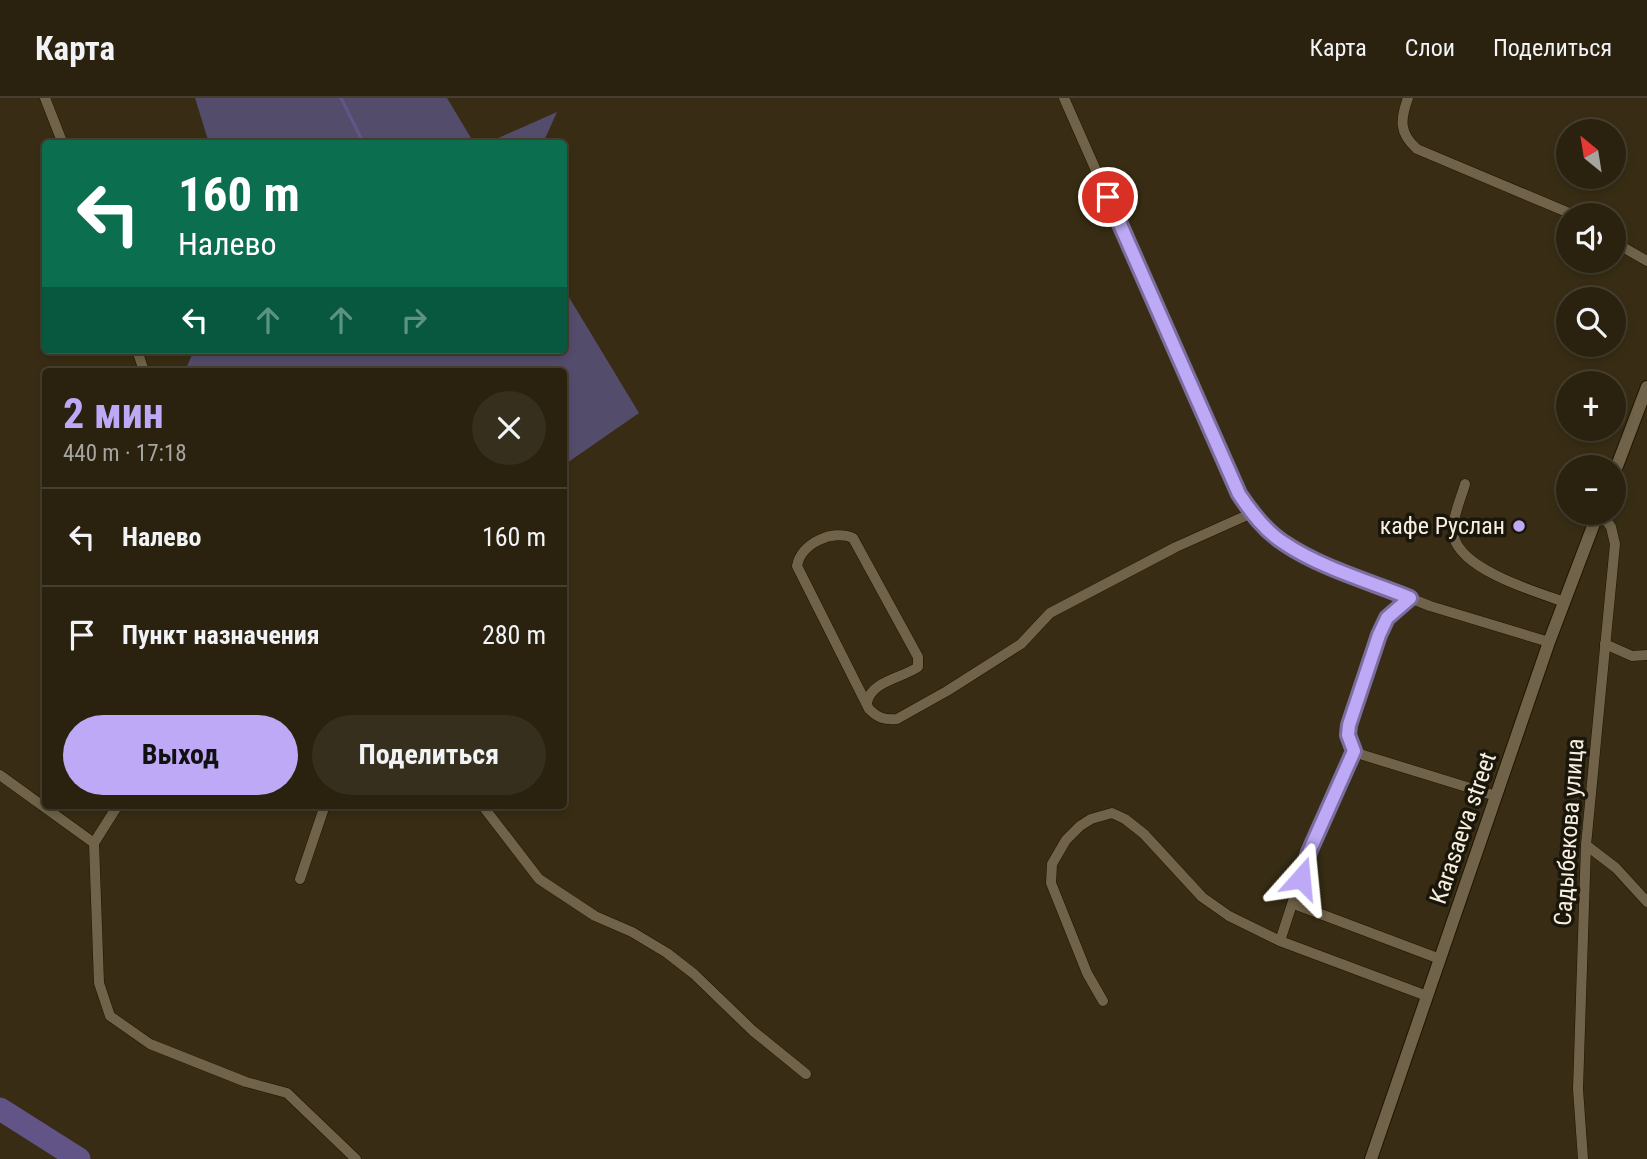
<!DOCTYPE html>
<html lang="ru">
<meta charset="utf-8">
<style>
:root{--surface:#2a220f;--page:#362f1d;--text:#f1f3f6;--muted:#a5a49e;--line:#463f2f;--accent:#bda9f5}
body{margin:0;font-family:"Roboto Condensed",sans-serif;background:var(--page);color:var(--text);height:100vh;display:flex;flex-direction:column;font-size:26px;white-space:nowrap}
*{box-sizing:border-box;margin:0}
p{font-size:23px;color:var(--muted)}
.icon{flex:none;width:38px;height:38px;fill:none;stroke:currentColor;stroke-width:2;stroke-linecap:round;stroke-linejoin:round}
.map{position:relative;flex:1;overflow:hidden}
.panel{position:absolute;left:42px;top:270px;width:525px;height:441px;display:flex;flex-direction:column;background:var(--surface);border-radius:7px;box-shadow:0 4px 10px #0003,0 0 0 2px var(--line)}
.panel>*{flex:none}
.guide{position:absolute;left:42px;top:42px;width:525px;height:214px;border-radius:7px;box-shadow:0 4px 10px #0003,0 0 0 2px var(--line);background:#0b6e4f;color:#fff;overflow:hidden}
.needle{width:46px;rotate:330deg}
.fabs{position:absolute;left:1556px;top:21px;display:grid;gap:14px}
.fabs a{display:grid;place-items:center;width:70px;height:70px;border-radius:50%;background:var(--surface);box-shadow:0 4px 10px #0003,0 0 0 2px var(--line);font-size:35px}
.pin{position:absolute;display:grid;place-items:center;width:60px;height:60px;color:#fff;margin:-30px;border:4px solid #fff;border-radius:50%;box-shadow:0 2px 7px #0007}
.me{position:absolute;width:77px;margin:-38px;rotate:18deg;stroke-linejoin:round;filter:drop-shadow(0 0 5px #0008)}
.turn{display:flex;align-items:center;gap:24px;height:147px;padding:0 21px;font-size:32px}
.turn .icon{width:91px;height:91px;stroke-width:2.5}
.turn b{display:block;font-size:49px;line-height:60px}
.lanes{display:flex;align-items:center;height:66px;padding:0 21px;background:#0003;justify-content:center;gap:35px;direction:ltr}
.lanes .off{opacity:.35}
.round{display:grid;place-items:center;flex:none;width:74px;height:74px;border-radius:37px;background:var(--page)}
.summary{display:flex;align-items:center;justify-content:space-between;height:119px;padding:0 21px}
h1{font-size:42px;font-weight:700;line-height:52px;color:var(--accent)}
.primary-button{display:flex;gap:14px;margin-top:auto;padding:14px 21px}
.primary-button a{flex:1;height:80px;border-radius:42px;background:var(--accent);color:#111;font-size:28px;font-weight:700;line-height:80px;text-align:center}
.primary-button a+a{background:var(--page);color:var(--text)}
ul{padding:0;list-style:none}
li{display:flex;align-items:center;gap:21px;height:98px;padding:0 21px;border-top:2px solid var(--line)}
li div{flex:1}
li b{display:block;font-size:26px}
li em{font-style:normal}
header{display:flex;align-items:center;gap:42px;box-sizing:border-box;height:98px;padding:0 35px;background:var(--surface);border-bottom:2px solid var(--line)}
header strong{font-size:33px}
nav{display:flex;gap:38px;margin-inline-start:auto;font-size:24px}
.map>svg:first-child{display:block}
.green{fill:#544c6b}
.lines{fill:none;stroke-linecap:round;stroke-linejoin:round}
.stream{stroke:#625487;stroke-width:3.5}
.river{stroke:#625487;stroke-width:23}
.minor-casing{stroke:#1f1400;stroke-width:11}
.tertiary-casing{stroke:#1f1400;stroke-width:14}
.minor{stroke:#706349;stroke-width:10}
.tertiary{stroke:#706349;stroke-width:12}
.route-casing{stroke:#7b6e9f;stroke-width:18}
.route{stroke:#bda9f5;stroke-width:12}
.poi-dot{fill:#bda9f5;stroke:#1b160b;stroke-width:2.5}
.labels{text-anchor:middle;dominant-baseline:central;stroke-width:7;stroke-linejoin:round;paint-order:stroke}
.poi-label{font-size:24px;fill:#f6efe0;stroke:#1b160b;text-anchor:end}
.street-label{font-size:24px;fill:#f6efe0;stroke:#1b160b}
</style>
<header>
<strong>Карта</strong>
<nav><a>Карта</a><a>Слои</a><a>Поделиться</a></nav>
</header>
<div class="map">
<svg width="1647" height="1061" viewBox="0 0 1647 1061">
<rect width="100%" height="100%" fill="#382d14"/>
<g class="green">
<polygon points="195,0 447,0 474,45 209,45"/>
<polygon points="557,14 543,45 487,45"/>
<polygon points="564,191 639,315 564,367 564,273 185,273 194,252 564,252"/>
</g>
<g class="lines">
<polyline class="stream" points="341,0 364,46"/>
<polyline class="river" points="0,1011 79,1061"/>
<g class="minor-casing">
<g id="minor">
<polyline points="45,0 63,46"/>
<polyline points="1064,0 1239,396 1252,415 1282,444 1312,461 1430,508 1549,544"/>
<path d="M 1408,0 C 1400,22 1399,35 1417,51 L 1574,117"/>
<polyline points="1614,144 1647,163"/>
<polyline points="137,252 144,273"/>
<path d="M 1465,386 C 1461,401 1450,424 1454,439 C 1462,472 1536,494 1565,504"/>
<path d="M 1410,500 C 1402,507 1392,513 1386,522 C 1379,535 1347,624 1348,637 C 1348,647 1354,653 1363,657 L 1496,698"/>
<polyline points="1605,546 1632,558 1647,557"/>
<path d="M 867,604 C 872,583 902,580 918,569 L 918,559 L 853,440 C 833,431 801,445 797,468 L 869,611 C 878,620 884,622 897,621 L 947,593 L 1021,546 L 1050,515 L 1176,449 L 1252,415"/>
<polyline points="0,677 94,745"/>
<polyline points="482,707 539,781 595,818 632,834 667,855 694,876 753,933 806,976"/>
<polyline points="94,745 99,885 110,918 150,946 246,984 287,995 356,1061"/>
<polyline points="94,745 118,707"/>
<polyline points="1586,747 1616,770 1647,804"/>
<polyline points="300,781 325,707"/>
<polyline points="1294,806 1440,861"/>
<polyline points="1280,843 1309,754 1354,653"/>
<polyline points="1103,903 1087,875 1051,785 1052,766 1066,742 1080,728 1091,721 1112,715 1125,721 1144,736 1202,799 1229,818 1280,843 1427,898"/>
<polyline points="1583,1061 1578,991 1586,747 1615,446 1611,429 1601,415"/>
</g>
</g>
<g class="tertiary-casing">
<g id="tertiary">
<polyline points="1614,376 1647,289"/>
<polyline points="1371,1061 1549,544 1598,415"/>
</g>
</g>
<use href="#minor" class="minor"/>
<use href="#tertiary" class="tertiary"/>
</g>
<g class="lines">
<g class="route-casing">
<path id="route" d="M 1108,99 L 1239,396 C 1251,414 1265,433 1284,445 C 1321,470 1368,483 1410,500 L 1387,520 L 1379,537 L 1349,627 L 1348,637 L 1354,653 L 1309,754 L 1301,780"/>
</g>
<use href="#route" class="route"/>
</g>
<circle class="poi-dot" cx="1519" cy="428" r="7"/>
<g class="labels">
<g class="poi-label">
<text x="1505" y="428">кафе Руслан</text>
</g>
<g class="street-label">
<text transform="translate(1463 730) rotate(-71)">Karasaeva street</text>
<text transform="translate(1569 734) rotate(-86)">Садыбекова улица</text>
</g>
</g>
</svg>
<div class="fabs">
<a><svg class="needle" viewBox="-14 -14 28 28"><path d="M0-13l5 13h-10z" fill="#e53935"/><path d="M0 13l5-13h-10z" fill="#a5a49e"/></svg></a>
<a><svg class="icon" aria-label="sound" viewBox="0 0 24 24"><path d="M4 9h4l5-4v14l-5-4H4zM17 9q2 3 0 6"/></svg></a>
<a><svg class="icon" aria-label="search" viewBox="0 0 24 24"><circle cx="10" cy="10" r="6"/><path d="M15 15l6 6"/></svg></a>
<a>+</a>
<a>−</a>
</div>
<div class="pin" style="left:1108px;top:99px;background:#d93025"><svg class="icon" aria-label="arrive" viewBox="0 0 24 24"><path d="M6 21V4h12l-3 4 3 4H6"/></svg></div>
<svg class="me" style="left:1301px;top:780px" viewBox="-20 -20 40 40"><path d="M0-17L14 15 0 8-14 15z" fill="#bda9f5" stroke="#fff" stroke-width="4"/></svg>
<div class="guide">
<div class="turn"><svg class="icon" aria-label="left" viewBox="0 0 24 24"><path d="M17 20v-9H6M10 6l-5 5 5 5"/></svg><div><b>160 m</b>Налево</div></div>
<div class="lanes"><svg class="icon" aria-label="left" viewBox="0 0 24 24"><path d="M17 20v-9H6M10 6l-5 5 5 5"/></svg><svg class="icon off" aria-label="ahead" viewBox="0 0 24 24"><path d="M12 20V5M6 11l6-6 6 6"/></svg><svg class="icon off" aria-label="ahead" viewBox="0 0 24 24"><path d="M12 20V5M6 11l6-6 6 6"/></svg><svg class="icon off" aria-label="right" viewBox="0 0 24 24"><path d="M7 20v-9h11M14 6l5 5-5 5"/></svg></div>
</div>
<section class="panel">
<div class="summary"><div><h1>2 мин</h1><p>440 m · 17:18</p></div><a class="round"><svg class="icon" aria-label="close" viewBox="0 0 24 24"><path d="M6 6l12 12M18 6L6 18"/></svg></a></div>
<ul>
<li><svg class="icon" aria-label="left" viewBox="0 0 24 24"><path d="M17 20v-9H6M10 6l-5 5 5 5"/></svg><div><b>Налево</b></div><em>160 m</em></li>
<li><svg class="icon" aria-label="arrive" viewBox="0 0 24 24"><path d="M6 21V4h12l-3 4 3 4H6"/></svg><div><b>Пункт назначения</b></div><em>280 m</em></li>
</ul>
<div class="primary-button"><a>Выход</a><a>Поделиться</a></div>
</section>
</div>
